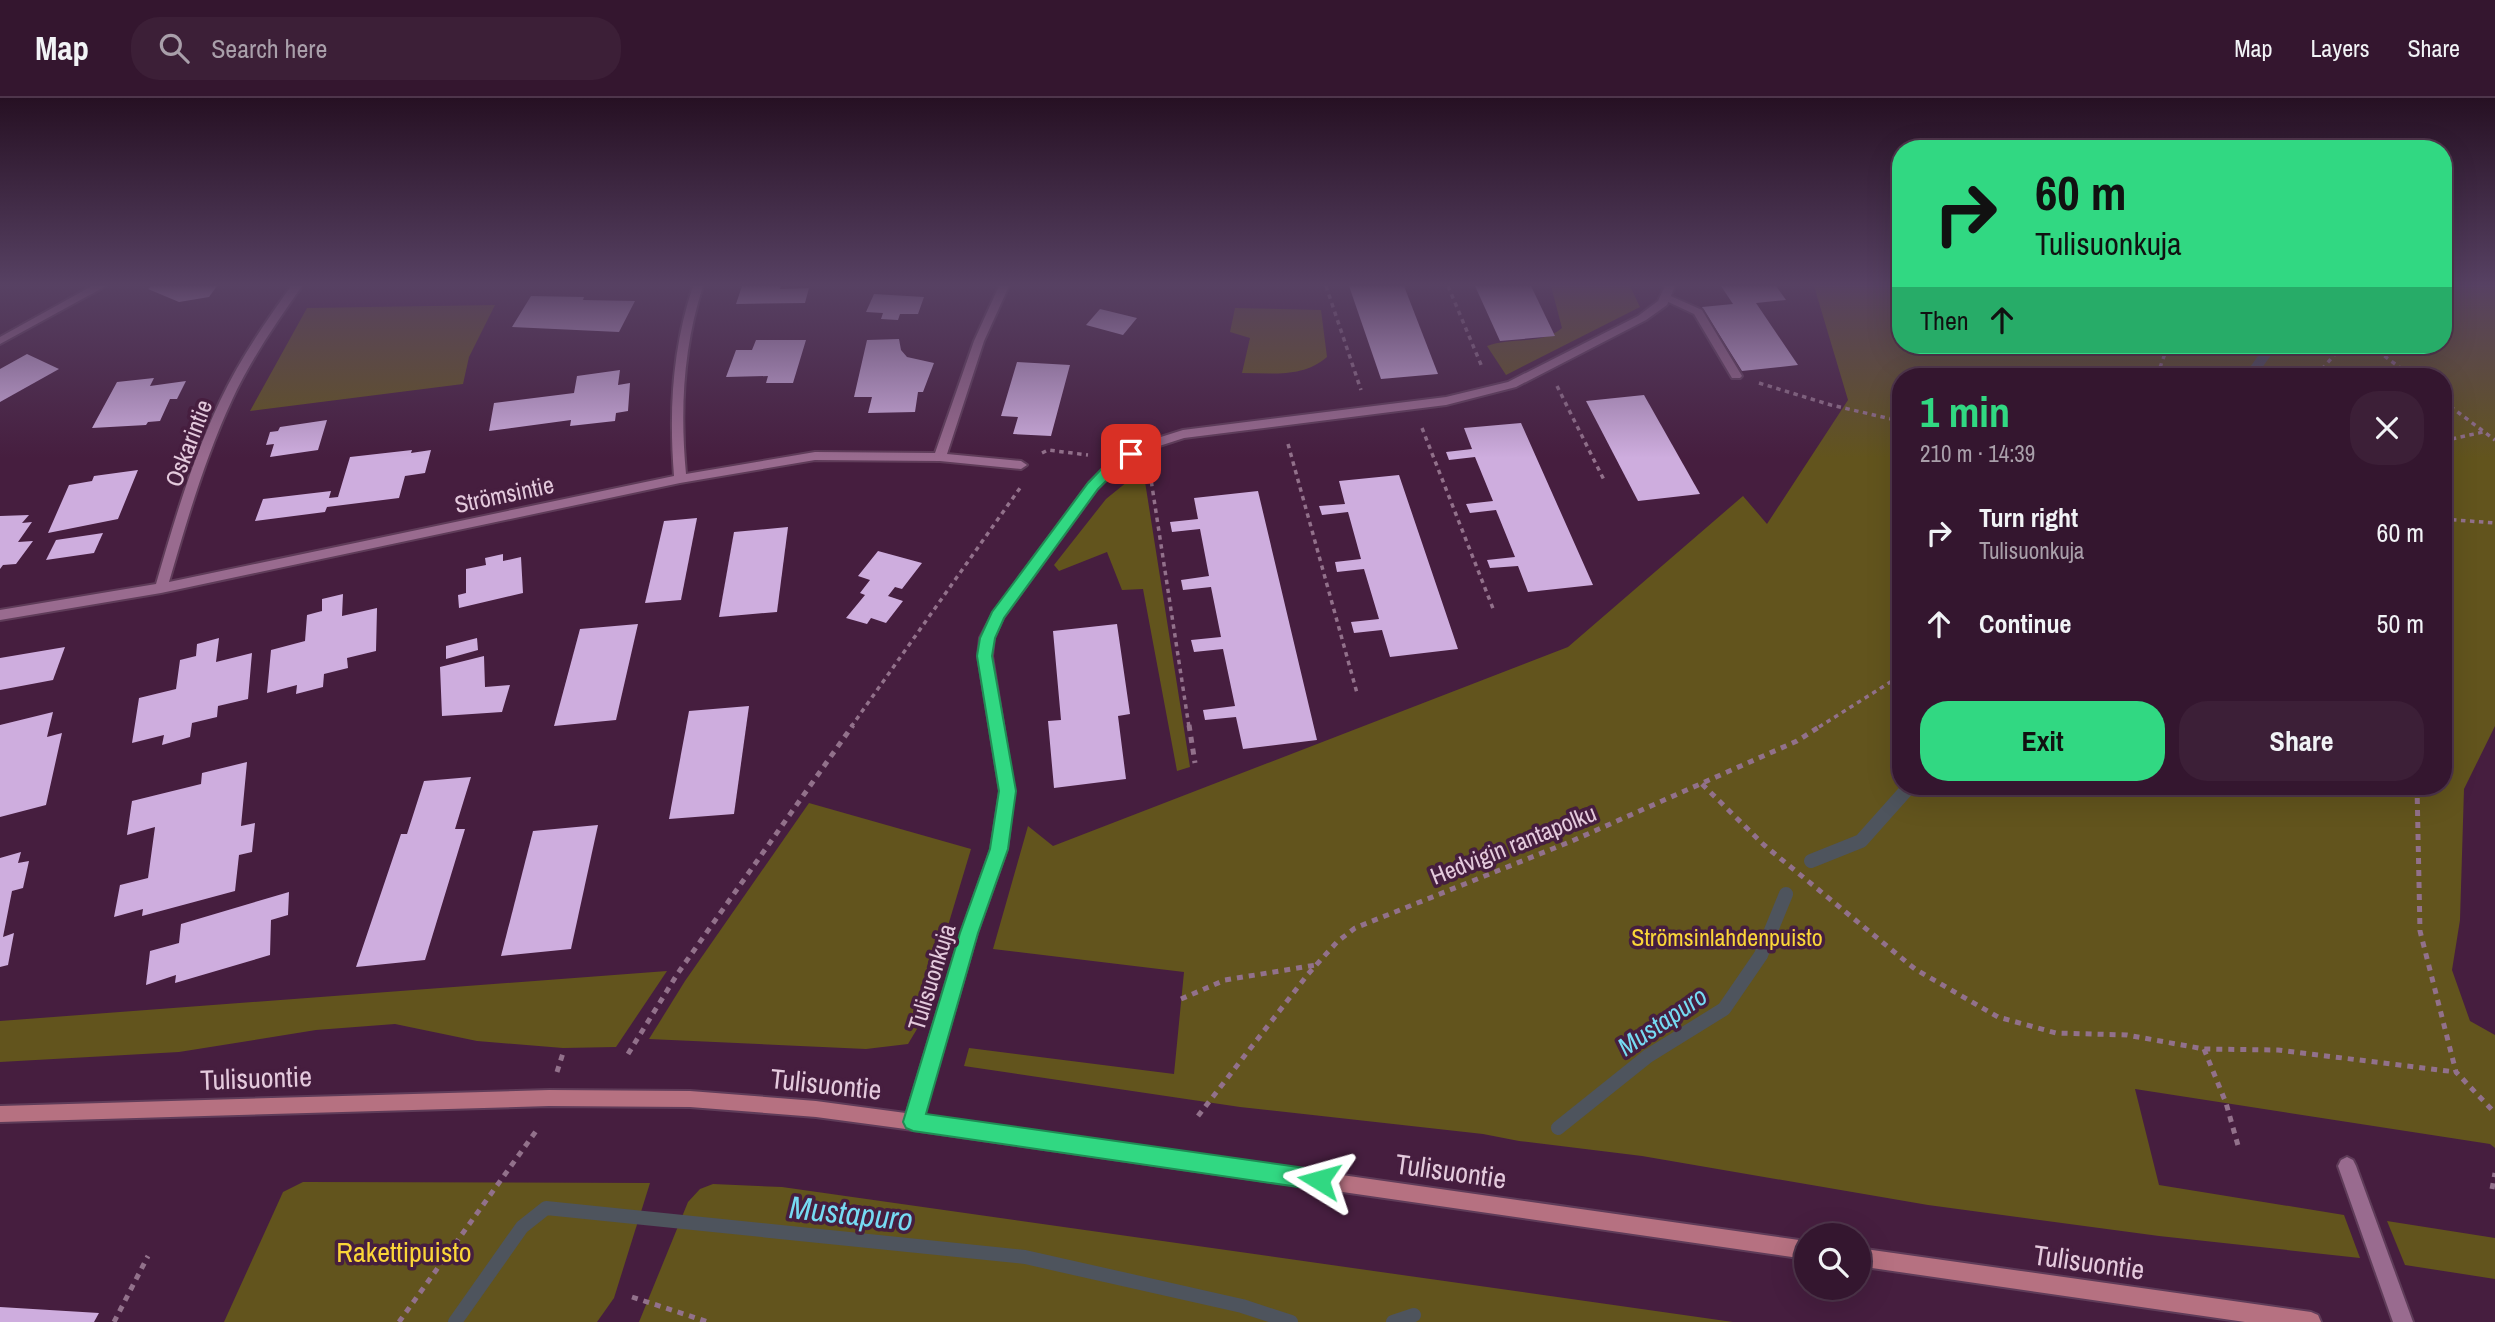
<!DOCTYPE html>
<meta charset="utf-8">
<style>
:root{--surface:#34162f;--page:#3c1f37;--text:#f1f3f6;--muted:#a99faa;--line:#4e354b;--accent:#31d882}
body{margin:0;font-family:"Archivo Narrow",sans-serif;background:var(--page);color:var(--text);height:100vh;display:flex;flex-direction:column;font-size:26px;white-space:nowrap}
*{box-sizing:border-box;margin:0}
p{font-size:23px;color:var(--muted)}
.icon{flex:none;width:38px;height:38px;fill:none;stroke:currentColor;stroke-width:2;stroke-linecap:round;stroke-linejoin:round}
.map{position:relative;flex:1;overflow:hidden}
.drawer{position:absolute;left:1892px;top:270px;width:560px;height:427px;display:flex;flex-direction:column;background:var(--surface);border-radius:28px;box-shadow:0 7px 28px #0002,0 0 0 2px var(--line)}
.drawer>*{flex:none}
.hud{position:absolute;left:1892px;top:42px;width:560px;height:214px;border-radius:28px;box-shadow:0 7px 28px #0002,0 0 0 2px var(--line);background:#31d882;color:#111;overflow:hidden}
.buttons{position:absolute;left:1794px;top:1125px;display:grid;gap:14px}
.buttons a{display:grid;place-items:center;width:77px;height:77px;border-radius:50%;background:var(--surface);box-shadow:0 7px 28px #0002,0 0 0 2px var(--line);font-size:35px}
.pin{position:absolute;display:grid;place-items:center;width:60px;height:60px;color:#fff;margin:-30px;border-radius:14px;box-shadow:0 4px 10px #0006}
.me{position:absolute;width:77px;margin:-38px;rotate:278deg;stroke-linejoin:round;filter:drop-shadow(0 0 5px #0008)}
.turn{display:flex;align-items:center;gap:24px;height:147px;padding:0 28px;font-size:32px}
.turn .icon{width:91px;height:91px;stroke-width:2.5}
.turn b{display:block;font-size:49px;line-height:60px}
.then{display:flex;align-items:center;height:66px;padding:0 28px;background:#0003;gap:14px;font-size:26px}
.round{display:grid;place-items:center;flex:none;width:74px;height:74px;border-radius:28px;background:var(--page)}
.head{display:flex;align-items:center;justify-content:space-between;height:119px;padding:0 28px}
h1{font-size:42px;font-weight:700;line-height:52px;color:var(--accent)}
.primary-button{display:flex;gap:14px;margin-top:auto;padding:14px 28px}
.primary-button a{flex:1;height:80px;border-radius:28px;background:var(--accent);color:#111;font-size:28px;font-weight:700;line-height:80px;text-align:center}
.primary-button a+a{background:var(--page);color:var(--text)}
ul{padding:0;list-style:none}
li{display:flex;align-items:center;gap:21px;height:91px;padding:0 28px}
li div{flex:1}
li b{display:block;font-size:26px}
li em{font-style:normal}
header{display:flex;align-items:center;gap:42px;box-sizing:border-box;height:98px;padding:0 35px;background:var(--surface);border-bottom:2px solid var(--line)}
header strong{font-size:33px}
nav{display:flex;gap:38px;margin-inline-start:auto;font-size:24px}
.search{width:490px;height:63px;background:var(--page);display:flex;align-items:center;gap:18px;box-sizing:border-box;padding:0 24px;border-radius:28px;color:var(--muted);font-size:26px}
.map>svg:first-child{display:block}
.green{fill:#62541d;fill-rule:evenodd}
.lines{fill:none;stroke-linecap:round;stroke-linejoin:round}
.stream-far1{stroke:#4e545d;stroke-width:10}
.stream{stroke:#4e545d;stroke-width:14}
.building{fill:#ceadde}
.service-casing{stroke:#5f3c59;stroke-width:4}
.minor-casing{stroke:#5f3c59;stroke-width:4}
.secondary-casing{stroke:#5f3c59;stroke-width:4}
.path-far1{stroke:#92718b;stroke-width:3.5;stroke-dasharray:4.5 4.5;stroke-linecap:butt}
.path{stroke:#92718b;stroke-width:5;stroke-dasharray:6 6;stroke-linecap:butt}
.service{fill:#996b8f;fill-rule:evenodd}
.minor{fill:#996b8f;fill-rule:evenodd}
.secondary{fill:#b67181;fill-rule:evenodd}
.route{fill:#31d882;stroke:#208c54;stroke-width:2}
.labels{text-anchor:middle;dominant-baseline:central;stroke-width:7;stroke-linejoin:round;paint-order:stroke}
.street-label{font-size:24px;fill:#e4cadd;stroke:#461e3f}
.park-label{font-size:24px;fill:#fad638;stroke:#461e3f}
.water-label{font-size:26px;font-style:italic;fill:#76dbf3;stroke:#461e3f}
.near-street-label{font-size:28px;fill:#e4cadd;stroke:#461e3f}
.near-park-label{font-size:28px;fill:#fad638;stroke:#461e3f}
.near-water-label{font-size:32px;font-style:italic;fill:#76dbf3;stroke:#461e3f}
</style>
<header>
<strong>Map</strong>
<div class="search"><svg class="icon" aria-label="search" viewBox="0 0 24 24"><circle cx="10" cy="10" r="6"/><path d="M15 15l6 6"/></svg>Search here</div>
<nav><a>Map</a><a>Layers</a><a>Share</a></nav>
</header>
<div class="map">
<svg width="2495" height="1224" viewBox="0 0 2495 1224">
<rect width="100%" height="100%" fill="#461e3f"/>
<g class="green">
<path d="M 1551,188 L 1630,188 L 1640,209 L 1506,277 L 1487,248 C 1511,239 1543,247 1562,230 Z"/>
<path d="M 1814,188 L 1900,188 L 1900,247 L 2443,247 L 2443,188 L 2495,188 L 2495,628 L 2464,691 L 2460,822 L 2452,872 L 2470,923 L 2495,937 L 2495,1050 L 2490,1046 L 2135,991 L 2159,1087 L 2344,1117 L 2360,1160 L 2159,1138 L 1928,1107 L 1642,1058 L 1519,1043 L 1483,1036 L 1240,1009 L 964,968 L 969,950 L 1174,976 L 1184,874 L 993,851 L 1028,728 L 1053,748 L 1568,549 L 1743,398 L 1767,426 L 1848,302 ZM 1900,278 L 2443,278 L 2443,688 L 1900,688 Z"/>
<polygon points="495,207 469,259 463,286 250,313 307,210"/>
<path d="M 1235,210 L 1321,212 L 1327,259 C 1303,280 1272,275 1242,275 L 1250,240 L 1230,234 Z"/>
<polygon points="1143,371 1190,669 1177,673 1143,491 1122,492 1107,454 1059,473 1054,467 1106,401"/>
<polygon points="809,705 971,751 917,931 908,946 866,951 649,941 685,883"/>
<polygon points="667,873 616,949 563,950 477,943 395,926 316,932 179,954 0,964 0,923"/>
<polygon points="303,1084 650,1085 614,1200 597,1224 224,1224 283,1094"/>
<polygon points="713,1086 782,1089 1733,1224 639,1224 688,1104 700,1091"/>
<polygon points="2387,1123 2495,1140 2495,1181 2405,1167"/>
</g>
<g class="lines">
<polyline class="stream-far1" points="2250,278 2272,247"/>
<g class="stream">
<polyline points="1811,763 1861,743 1910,688"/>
<polyline points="1558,1030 1648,958 1724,911 1761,857 1786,796"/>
<polyline points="455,1224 522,1129 546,1110 1025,1159 1242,1208 1291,1224"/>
<polyline points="1393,1224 1414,1217"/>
</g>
</g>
<g class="building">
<polygon points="152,188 217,188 209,199 179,204 148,191"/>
<polygon points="742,188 781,188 780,191 809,190 805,205 736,206"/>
<polygon points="1349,188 1404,188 1438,276 1381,281"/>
<polygon points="1475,188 1531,188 1555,238 1500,243"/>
<polygon points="1721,188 1776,188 1786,202 1756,205 1798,267 1742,273 1702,209 1733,206"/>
<polygon points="874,196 924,199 918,216 900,216 898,222 881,221 883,215 866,214"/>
<polygon points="531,198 584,199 583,202 635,203 619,234 512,229"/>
<polygon points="1100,211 1137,220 1123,237 1086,227"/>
<polygon points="899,241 901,252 907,259 934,265 923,294 918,294 915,314 868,315 872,299 854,299 867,242"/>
<polygon points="756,242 806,242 793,285 766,285 768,278 726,279 736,252 752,252"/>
<polygon points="27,256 59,271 0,304 0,271"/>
<polygon points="1017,264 1070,267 1051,338 1013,336 1018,319 1001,318"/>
<polygon points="620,272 618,287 630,285 628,313 616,315 615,323 570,328 571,322 489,333 494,305 574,295 577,278"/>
<polygon points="154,280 150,288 186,283 177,301 170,301 160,323 148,324 146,327 92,330 117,284"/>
<polygon points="1644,297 1700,396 1638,403 1586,303"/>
<polygon points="327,322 318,352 270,359 274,346 266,347 270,334 278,333 280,329"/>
<polygon points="1521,325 1593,487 1528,494 1518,468 1490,470 1487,462 1515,459 1496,412 1470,415 1466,406 1493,403 1475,359 1449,362 1446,354 1472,351 1464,330"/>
<polygon points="412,352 411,355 431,352 425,375 405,378 399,400 327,409 325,414 255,423 263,401 331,393 329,400 338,399 350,359"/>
<polygon points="138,372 118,421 48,435 69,387 92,383 94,378"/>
<polygon points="1399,377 1458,551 1390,559 1382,532 1354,535 1351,524 1379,521 1364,471 1337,474 1335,464 1361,461 1348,414 1322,417 1319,408 1345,406 1339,383"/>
<polygon points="1258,393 1317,642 1243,651 1236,619 1205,622 1203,612 1235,608 1223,551 1194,554 1191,542 1221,539 1211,489 1183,492 1181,482 1209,478 1200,431 1172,434 1170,424 1198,421 1194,400"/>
<polygon points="29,417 22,425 32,424 18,444 33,443 16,466 3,467 0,471 0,418"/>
<polygon points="697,420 681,502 645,505 664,423"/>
<polygon points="788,429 777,514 719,519 734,434"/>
<polygon points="103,435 94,455 46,462 56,442"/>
<polygon points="878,453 922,465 902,491 895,489 888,498 903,503 886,525 871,520 867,526 846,520 865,497 860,495 870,482 858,478"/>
<polygon points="503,456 503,463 521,459 523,495 459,510 458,497 466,495 466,471 486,467 485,460"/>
<polygon points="343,496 342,518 377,510 376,553 347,560 348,570 324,576 323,589 296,596 297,587 267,595 271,552 305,543 307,517 322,513 322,501"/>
<polygon points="638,526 616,622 554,628 580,531"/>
<polygon points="1117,526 1130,616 1118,618 1126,681 1054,690 1048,623 1061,622 1053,533"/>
<polygon points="219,540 216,564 252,555 248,601 218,608 217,619 192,625 190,639 162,647 164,637 132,645 139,600 176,591 180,562 196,558 197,546"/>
<polygon points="477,540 478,552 446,561 446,548"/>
<polygon points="65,549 53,582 0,592 0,560"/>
<polygon points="484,558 485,589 510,587 502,614 442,618 440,569"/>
<polygon points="749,608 734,716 669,721 689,613"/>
<polygon points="53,614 47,639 62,635 46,707 0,719 0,627"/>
<polygon points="247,664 241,728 255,725 252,754 239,757 235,793 142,818 143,811 114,819 120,787 148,780 155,729 127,737 132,703 201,686 202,675"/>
<polygon points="471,679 455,731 465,731 425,862 356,869 401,736 407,736 424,683"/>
<polygon points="598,727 571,851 501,858 533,733"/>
<polygon points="21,754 18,765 29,763 23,790 12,793 3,839 14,835 8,867 0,869 0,760"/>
<polygon points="289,794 288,817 271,822 270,857 175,885 176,877 146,887 150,853 179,845 181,826"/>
<polygon points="0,1209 99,1215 94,1224 0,1224"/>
</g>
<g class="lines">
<g class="service-casing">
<g id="service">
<polygon points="1666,196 1702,212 1742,278 1740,280 1732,280 1694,216 1662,201 1661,199"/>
<polygon points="2347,1059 2353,1062 2356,1068 2413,1224 2393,1224 2338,1068 2341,1062"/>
</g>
</g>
<g class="minor-casing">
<g id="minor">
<polygon points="92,188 106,188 0,246 0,239"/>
<path d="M 291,188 L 302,188 C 276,225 251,261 232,302 C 205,360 187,422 169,484 L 674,378 C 669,313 672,251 693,188 L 703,188 C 683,250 680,312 686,376 L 815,354 L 935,355 L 974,243 L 999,188 L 1009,188 L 984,243 L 947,356 L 1021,363 L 1027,367 L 1021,371 L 940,363 L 815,362 L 680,385 L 161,495 L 0,522 L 0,512 L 156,486 C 174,424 192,362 220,303 C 239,262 265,225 291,188 Z"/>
<polygon points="1665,188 1675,188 1667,207 1646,222 1516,289 1446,307 1184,340 1153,350 1119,369 1097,391 1003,520 994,540 992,558 1014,693 1007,751 977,835 922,1024 919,1030 913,1032 907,1030 904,1024 961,835 991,751 1000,693 978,558 980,540 993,515 1089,385 1111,363 1145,344 1183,332 1446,299 1508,284 1638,218 1658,203"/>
</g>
</g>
<g class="secondary-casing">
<g id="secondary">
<polygon points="549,992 690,993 816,1003 913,1016 1806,1143 1806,1161 913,1032 816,1019 690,1009 549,1008 0,1024 0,1008"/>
<polygon points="1858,1150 2311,1214 2318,1217 2321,1224 2245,1224 1858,1168"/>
</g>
</g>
<g class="path-far1">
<polyline points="1326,188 1361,292"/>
<polyline points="1448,188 1482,269"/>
<polyline points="2370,247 2411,278"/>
<polyline points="2157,278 2168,247"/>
<polyline points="2316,278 2343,247"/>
<polyline points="1759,285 1831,307 1900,323"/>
<polyline points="1557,288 1604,382"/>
<polyline points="2443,303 2495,342"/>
<polyline points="1422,330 1494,513"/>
<polyline points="2443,343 2483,334"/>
<polyline points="1288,346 1357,595"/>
<polyline points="1042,355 1048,352 1088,357"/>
<polyline points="1150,375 1189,629"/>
<polyline points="2443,421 2495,425"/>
<polyline points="851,629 1020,390"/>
<polyline points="1819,629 1900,578"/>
</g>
<g class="path">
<polyline points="1189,627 1195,665"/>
<polyline points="1702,686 1764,747 1915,871 1998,919 2056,935 2127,937 2204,951 2278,952 2456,974"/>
<polyline points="2417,688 2420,833 2456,974 2495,1015"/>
<polyline points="1181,901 1225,882 1316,867"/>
<polyline points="2204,951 2226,1005 2239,1051"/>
<polyline points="628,956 678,875 853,627"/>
<polyline points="557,974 563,955"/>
<polyline points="1198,1018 1308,876 1337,844 1355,830 1572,743 1797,643 1822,627"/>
<polyline points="2492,1091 2495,1075"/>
<polyline points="632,1199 708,1224"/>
<polyline points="114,1224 148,1158"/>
<polyline points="399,1224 539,1029"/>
</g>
<use href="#service" class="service"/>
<use href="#minor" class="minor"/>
<use href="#secondary" class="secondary"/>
</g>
<linearGradient id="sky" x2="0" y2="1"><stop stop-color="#261023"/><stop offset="0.52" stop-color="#574163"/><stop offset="1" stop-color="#574163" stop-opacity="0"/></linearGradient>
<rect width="2495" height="360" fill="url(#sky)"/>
<polygon class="route" points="1131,352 1136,353 1136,359 1120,369 1098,391 1004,520 995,540 992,558 1016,693 1008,751 978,835 926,1016 1319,1072 1326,1075 1329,1082 1326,1089 1319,1092 913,1033 906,1030 903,1024 960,835 990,751 999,693 977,558 980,540 992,514 1088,385 1110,362"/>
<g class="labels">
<g class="street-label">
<text transform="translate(188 345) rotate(-69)">Oskarintie</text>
<text transform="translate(504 396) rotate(-12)">Strömsintie</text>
<text transform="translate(1513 746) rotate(-22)">Hedvigin rantapolku</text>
<text transform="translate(931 879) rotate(-73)">Tulisuonkuja</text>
</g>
<g class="park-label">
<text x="1727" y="839">Strömsinlahdenpuisto</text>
</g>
<g class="water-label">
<text transform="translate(1662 923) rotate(-34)">Mustapuro</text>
</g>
<g class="near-street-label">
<text transform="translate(256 980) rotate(-2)">Tulisuontie</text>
<text transform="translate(826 986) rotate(6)">Tulisuontie</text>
<text transform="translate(1451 1073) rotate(8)">Tulisuontie</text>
<text transform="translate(2089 1164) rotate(8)">Tulisuontie</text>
</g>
<g class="near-park-label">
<text x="404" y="1154">Rakettipuisto</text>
</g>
<g class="near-water-label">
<text transform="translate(851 1115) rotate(6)">Mustapuro</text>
</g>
</g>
</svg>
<div class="buttons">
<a><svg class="icon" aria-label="search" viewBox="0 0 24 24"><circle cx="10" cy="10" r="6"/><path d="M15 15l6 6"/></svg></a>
</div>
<div class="pin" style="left:1131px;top:356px;background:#d93025"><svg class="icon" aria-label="arrive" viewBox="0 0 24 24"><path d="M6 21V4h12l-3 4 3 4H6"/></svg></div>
<svg class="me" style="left:1319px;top:1082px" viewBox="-20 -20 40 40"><path d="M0-17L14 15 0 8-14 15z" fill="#31d882" stroke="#fff" stroke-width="4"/></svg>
<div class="hud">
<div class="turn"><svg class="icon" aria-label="right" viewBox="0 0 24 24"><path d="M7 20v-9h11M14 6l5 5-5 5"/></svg><div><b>60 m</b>Tulisuonkuja</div></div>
<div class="then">Then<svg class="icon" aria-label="ahead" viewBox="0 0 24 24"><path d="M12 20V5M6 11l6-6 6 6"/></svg></div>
</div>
<section class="drawer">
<div class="head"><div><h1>1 min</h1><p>210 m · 14:39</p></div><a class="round"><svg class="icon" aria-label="close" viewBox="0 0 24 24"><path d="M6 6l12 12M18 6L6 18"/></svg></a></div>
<ul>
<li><svg class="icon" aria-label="right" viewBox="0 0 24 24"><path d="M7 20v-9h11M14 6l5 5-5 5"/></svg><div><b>Turn right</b><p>Tulisuonkuja</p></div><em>60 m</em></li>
<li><svg class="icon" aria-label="ahead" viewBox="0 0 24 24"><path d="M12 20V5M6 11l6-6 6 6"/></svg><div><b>Continue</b></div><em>50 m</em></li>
</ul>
<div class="primary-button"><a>Exit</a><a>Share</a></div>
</section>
</div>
